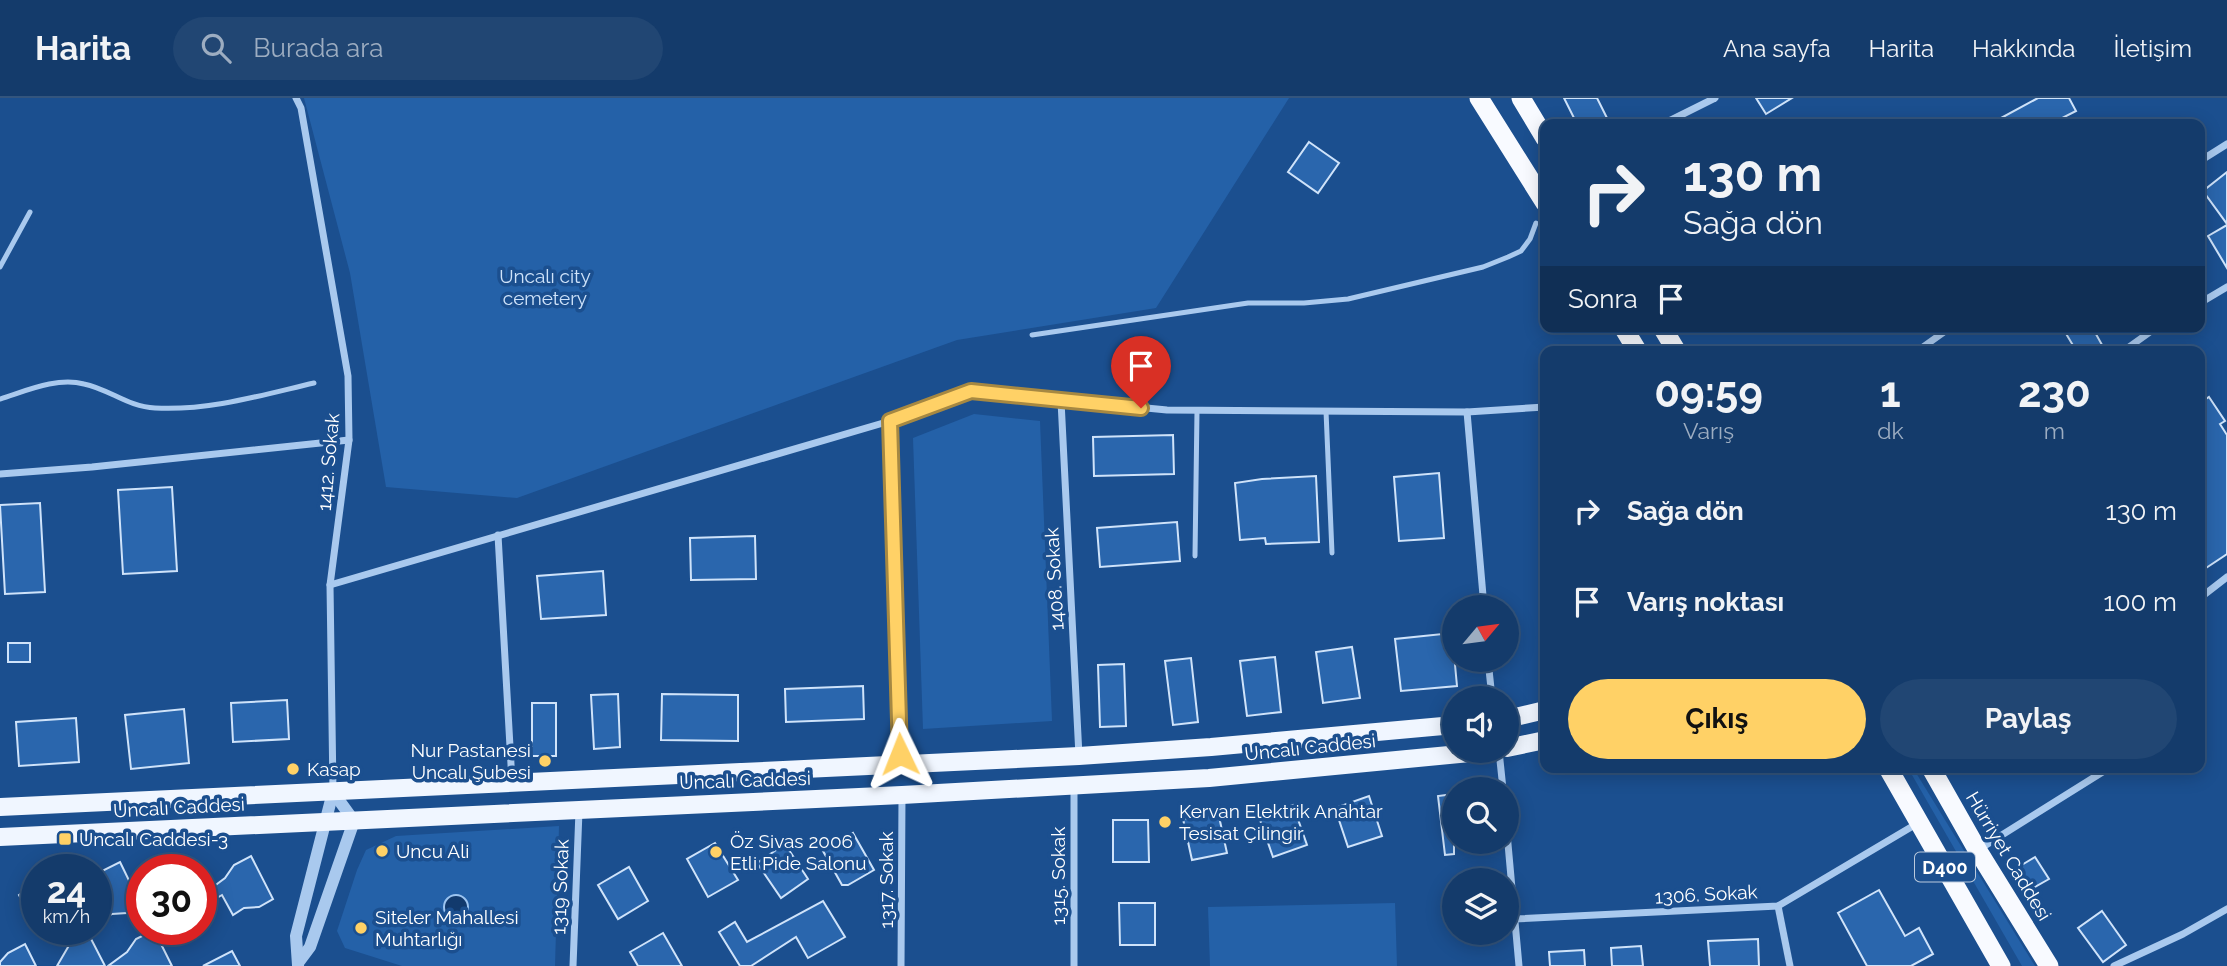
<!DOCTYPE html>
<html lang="tr">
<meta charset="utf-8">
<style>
:root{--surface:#143b6b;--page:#214673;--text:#f1f3f6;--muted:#9dadc1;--line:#33557e;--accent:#ffd166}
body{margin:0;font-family:Raleway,sans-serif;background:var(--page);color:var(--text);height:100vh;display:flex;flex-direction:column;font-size:26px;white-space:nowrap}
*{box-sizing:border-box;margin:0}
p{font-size:23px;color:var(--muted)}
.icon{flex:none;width:38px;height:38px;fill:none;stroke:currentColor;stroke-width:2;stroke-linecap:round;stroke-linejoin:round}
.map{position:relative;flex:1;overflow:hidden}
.details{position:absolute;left:1540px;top:248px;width:665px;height:427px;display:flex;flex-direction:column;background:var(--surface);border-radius:14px;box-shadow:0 4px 18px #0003,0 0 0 2px var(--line)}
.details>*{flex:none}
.guide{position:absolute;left:1540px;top:21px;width:665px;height:214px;border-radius:14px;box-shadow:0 4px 18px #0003,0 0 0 2px var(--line);background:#143b6b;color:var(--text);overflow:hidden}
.needle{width:46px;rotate:61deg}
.tools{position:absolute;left:1442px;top:497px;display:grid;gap:14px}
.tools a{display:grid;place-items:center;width:77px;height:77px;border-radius:50%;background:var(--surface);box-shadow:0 4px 18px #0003,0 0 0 2px var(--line);font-size:35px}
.speed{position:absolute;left:21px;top:756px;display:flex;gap:14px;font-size:35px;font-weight:700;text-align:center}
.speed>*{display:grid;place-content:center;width:91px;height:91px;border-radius:50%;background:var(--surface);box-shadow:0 4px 18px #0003,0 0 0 2px var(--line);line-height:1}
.speed small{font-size:18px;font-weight:400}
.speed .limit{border:10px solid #d22;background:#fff;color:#111}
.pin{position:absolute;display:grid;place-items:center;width:60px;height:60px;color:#fff;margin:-72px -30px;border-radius:50% 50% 50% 0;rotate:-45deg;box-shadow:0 0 7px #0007}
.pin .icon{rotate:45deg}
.me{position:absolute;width:77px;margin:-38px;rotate:358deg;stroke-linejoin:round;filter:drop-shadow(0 0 5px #0008)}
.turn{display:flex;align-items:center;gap:24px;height:147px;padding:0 28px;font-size:32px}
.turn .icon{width:91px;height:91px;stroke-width:2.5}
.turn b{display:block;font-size:49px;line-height:60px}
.then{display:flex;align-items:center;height:66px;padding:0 28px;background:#0003;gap:14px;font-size:26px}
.eta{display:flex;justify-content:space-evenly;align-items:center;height:119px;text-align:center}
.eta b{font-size:42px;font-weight:700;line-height:49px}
.action{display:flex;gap:14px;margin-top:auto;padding:14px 28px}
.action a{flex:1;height:80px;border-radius:42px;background:var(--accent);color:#111;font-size:28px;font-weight:700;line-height:80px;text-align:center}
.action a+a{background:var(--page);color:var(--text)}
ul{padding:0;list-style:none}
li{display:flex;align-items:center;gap:21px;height:91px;padding:0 28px}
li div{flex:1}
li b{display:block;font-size:26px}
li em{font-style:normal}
header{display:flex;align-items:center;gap:42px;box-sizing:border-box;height:98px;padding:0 35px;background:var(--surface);border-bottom:2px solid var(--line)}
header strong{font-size:33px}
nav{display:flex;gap:38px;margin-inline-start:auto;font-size:24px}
.search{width:490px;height:63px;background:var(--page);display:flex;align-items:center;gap:18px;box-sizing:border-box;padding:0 24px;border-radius:38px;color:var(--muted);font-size:26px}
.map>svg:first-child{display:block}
.green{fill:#2461a8}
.water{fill:#123a6d;stroke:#9cc4f0;stroke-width:2}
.building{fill:#2a66ad;stroke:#cfe3fa;stroke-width:2}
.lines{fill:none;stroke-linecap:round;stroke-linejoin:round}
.service{stroke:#a9c9ee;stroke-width:5}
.minor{stroke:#a9c9ee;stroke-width:7}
.tertiary{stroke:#a9c9ee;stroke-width:12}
.primary{stroke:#f0f6ff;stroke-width:18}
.trunk{stroke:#f8faff;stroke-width:19}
.route-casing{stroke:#a68842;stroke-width:18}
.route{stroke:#ffd166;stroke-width:12}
.poi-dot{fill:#ffd166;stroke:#1b4f8f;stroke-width:2.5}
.labels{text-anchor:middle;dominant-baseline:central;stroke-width:7;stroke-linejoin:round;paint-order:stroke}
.shield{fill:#1b4f8f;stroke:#bbcadd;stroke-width:2}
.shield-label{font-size:18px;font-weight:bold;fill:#fff}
.park-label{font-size:19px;fill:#cfe3fa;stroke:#1b4f8f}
.street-label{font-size:19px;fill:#fff;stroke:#1b4f8f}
.poi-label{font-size:19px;fill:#fff;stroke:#1b4f8f;text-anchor:start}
</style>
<header>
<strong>Harita</strong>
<div class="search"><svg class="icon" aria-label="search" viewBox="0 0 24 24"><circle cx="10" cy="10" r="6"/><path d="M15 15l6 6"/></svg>Burada ara</div>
<nav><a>Ana sayfa</a><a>Harita</a><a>Hakkında</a><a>İletişim</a></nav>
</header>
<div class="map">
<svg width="2227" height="868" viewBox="0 0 2227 868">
<rect width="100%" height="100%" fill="#1b4f8f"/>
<g class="green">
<polygon points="304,0 1289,0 1156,210 957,242 517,400 386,389 350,175"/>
<polygon points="974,316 1040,323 1052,623 923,631 913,340"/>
<polygon points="1908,670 1913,670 2035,868 2022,868"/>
<polygon points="559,728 555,868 402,868 345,850 337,833 357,772 366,752 396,738"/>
<polygon points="1395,805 1397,868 1210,868 1208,809"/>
</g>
<circle class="water" cx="456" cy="809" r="12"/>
<g class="building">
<polygon points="1564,0 1597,0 1610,26 1577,26"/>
<polygon points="1756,0 1792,0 1766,16"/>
<polygon points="2038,0 2069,0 2076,13 2062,20 2067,26 1990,26"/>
<polygon points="1309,44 1339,65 1318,95 1288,74"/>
<polygon points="2227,74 2227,126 2203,93"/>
<polygon points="2227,127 2227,170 2208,138"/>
<polygon points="2062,229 2092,229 2106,254 2077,254"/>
<polygon points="2209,299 2225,323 2220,326 2227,337 2227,456 2200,474 2200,305"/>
<polygon points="1173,337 1174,376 1094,378 1093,339"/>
<polygon points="1439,375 1444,440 1399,443 1394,379"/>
<polygon points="1316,378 1319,444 1266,446 1265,440 1240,442 1235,385 1262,381"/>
<polygon points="172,389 177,473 123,476 118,392"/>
<polygon points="40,405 45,494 5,496 0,407"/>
<polygon points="1177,424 1180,463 1100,469 1097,430"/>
<polygon points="755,438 756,481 691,482 690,440"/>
<polygon points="603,473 606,517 541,521 537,478"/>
<polygon points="1452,535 1457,588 1401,593 1395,541"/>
<rect x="8" y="545" width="22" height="19"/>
<polygon points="1352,549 1360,600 1323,605 1316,554"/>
<polygon points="1275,559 1281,614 1247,618 1240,563"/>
<polygon points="1191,560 1198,624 1173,627 1165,563"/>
<polygon points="1124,566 1126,628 1100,629 1098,567"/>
<polygon points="863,588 864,621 786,624 785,591"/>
<polygon points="618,596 620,649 594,651 591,597"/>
<polygon points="662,596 738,597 738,643 661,642"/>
<polygon points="287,602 289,641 233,644 231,605"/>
<rect x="532" y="605" width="24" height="53"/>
<polygon points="184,611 189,665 131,671 125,617"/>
<polygon points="76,620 79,664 19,668 16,624"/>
<polygon points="1454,696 1454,756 1445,757 1438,698"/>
<polygon points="1369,698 1382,738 1348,749 1335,710"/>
<polygon points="1293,707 1307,747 1273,759 1259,719"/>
<polygon points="1218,714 1227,755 1192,762 1183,721"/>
<polygon points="1113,722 1148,722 1149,764 1113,764"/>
<polygon points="853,735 874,772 848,787 842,787 823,753"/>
<polygon points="715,745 738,782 708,799 687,761"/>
<polygon points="785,746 808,781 781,800 757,765"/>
<polygon points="251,758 273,801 259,809 244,810 233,817 222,797 201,809 201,798 225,780 234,767"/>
<polygon points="2035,759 2049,781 2028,793 2015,771"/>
<polygon points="120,764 141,807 127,815 112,816 102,822 96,813 96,780 102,773"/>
<polygon points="629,769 648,803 618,821 598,787"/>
<polygon points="37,784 37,830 19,797"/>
<polygon points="1879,792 1905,838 1919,830 1933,856 1911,868 1867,868 1838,815"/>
<polygon points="823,803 845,839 808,860 796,839 751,868 740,868 719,834 735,824 747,844"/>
<polygon points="1119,805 1155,805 1155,847 1120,847"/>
<polygon points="2102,813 2126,847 2103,864 2078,830"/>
<polygon points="154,832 172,868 108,868 127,854 136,841"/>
<polygon points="88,835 105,868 57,868 71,844"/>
<polygon points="663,835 682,868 638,868 630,854"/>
<polygon points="1758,841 1759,868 1710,868 1708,843"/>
<polygon points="25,846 36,868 0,868 0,864 8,855"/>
<polygon points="1641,848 1643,868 1612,868 1611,850"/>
<polygon points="1584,852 1585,868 1550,868 1549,854"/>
<polygon points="232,853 240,868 203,868"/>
</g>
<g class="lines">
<g class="service">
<polyline points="0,169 30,114"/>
<polyline points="1032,237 1248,205 1304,205 1348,201 1483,169 1508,159 1521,153 1530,141 1536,125"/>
<path d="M 0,301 C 26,293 56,279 84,286 C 109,291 128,309 155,310 C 209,313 262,297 314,285"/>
<polyline points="1326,313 1332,455"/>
<polyline points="1195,458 1197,313"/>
</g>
<g class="minor">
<polyline points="296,0 301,10 348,278 349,342 330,487 333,693"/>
<polyline points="1663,26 1715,0"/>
<polyline points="2200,63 2227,46"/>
<polyline points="2200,205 2227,189"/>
<polyline points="1916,254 1951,229"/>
<polyline points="2122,254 2157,229"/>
<polyline points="1061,303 1079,658"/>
<polyline points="1467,314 1484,509"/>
<polyline points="890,323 900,665"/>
<polyline points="0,376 92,369 349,342"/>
<polyline points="498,437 512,684"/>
<polyline points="330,487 890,323 971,293 1167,312 1467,314 1545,309"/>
<polyline points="2200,500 2227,479"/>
<polyline points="1488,562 1492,600"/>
<polyline points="1499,653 1503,691"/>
<polyline points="1507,735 1519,868"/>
<polyline points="1978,752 2109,670"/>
<polyline points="1778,808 1790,868"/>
<polyline points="1514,821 1778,808 1918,725"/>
<polyline points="573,868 579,713"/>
<polyline points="901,868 902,698"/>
<polyline points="1074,868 1074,688"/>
<polyline points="2114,868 2183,836 2227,811"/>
</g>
<g class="tertiary">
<polyline points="298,865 310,849 354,723 333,694"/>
<polyline points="298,867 296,838 333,694"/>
</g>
<g class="primary">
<polyline points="1507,621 1545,612"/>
<polyline points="1507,650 1545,642"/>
<polyline points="0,709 1079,658 1211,649 1454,627"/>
<polyline points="0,739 902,697 1209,680 1491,653"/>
</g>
<g class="trunk">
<polyline points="1479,0 1545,105"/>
<polyline points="1521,0 1545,40"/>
<polyline points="1623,229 1638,254"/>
<polyline points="1662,229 1677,254"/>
<polyline points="1888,670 2001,868"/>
<polyline points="1931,670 1978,753 2049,868"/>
</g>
</g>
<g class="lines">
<g class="route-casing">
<polyline id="route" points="900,656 890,323 971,293 1141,310"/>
</g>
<use href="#route" class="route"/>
</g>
<g class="poi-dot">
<circle cx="545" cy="663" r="7"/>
<circle cx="293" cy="671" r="7"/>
<circle cx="1165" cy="724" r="7"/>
<rect x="58" y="734" width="14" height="14" rx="3.5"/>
<circle cx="382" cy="753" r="7"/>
<circle cx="716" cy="754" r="7"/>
<circle cx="361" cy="830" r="7"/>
</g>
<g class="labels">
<rect class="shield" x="1915" y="754.5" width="60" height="29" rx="5"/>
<g class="shield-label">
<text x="1945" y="769">D400</text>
</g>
<g class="park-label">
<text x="545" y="178">Uncalı city<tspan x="545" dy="22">cemetery</tspan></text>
</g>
<g class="street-label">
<text transform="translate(328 364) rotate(-85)">1412. Sokak</text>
<text transform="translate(1054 481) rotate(-93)">1408. Sokak</text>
<text transform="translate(1310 649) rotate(-6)">Uncalı Caddesi</text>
<text transform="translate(745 682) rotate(-2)">Uncalı Caddesi</text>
<text transform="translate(179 709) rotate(-3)">Uncalı Caddesi</text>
<text transform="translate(2009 758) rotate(59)">Hürriyet Caddesi</text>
<text transform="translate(1058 778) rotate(-90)">1315. Sokak</text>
<text transform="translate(886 782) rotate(-90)">1317. Sokak</text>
<text transform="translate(560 789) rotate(-88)">1319 Sokak</text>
<text transform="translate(1706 796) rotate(-3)">1306. Sokak</text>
</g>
<g class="poi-label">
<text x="531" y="652" text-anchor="end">Nur Pastanesi<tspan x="531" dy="22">Uncalı Şubesi</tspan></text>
<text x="307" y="671">Kasap</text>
<text x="1179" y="713">Kervan Elektrik Anahtar<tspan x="1179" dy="22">Tesisat Çilingir</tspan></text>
<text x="79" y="741">Uncalı Caddesi-3</text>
<text x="730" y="743">Öz Sivas 2006<tspan x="730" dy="22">Etli Pide Salonu</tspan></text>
<text x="396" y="753">Uncu Ali</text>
<text x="375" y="819">Siteler Mahallesi<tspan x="375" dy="22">Muhtarlığı</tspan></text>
</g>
</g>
</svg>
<div class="tools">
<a><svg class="needle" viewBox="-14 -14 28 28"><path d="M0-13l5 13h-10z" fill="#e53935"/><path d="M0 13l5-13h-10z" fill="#9dadc1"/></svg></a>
<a><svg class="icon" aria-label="sound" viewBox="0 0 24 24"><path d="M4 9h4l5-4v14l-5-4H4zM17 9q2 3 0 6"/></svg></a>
<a><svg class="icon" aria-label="search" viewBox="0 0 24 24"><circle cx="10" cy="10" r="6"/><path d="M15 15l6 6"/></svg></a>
<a><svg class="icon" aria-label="layers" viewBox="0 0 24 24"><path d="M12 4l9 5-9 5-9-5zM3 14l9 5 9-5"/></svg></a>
</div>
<div class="speed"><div>24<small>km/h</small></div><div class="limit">30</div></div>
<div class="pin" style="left:1141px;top:310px;background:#d93025"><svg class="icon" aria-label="arrive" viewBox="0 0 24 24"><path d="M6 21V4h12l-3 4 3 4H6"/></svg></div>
<svg class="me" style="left:900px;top:656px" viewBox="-20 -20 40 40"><path d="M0-17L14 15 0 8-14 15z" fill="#ffd166" stroke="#fff" stroke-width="4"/></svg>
<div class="guide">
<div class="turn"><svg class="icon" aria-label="right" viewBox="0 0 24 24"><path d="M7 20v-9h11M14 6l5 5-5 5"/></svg><div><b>130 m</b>Sağa dön</div></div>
<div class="then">Sonra<svg class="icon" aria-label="arrive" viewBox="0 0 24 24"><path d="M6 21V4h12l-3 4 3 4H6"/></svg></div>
</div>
<section class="details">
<div class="eta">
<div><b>09:59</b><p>Varış</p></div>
<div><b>1</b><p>dk</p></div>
<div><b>230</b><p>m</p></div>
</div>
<ul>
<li><svg class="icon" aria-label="right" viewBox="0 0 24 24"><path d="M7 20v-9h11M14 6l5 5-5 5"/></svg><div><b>Sağa dön</b></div><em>130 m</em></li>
<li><svg class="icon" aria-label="arrive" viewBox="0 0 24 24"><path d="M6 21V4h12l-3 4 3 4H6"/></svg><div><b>Varış noktası</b></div><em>100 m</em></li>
</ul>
<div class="action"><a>Çıkış</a><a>Paylaş</a></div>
</section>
</div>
